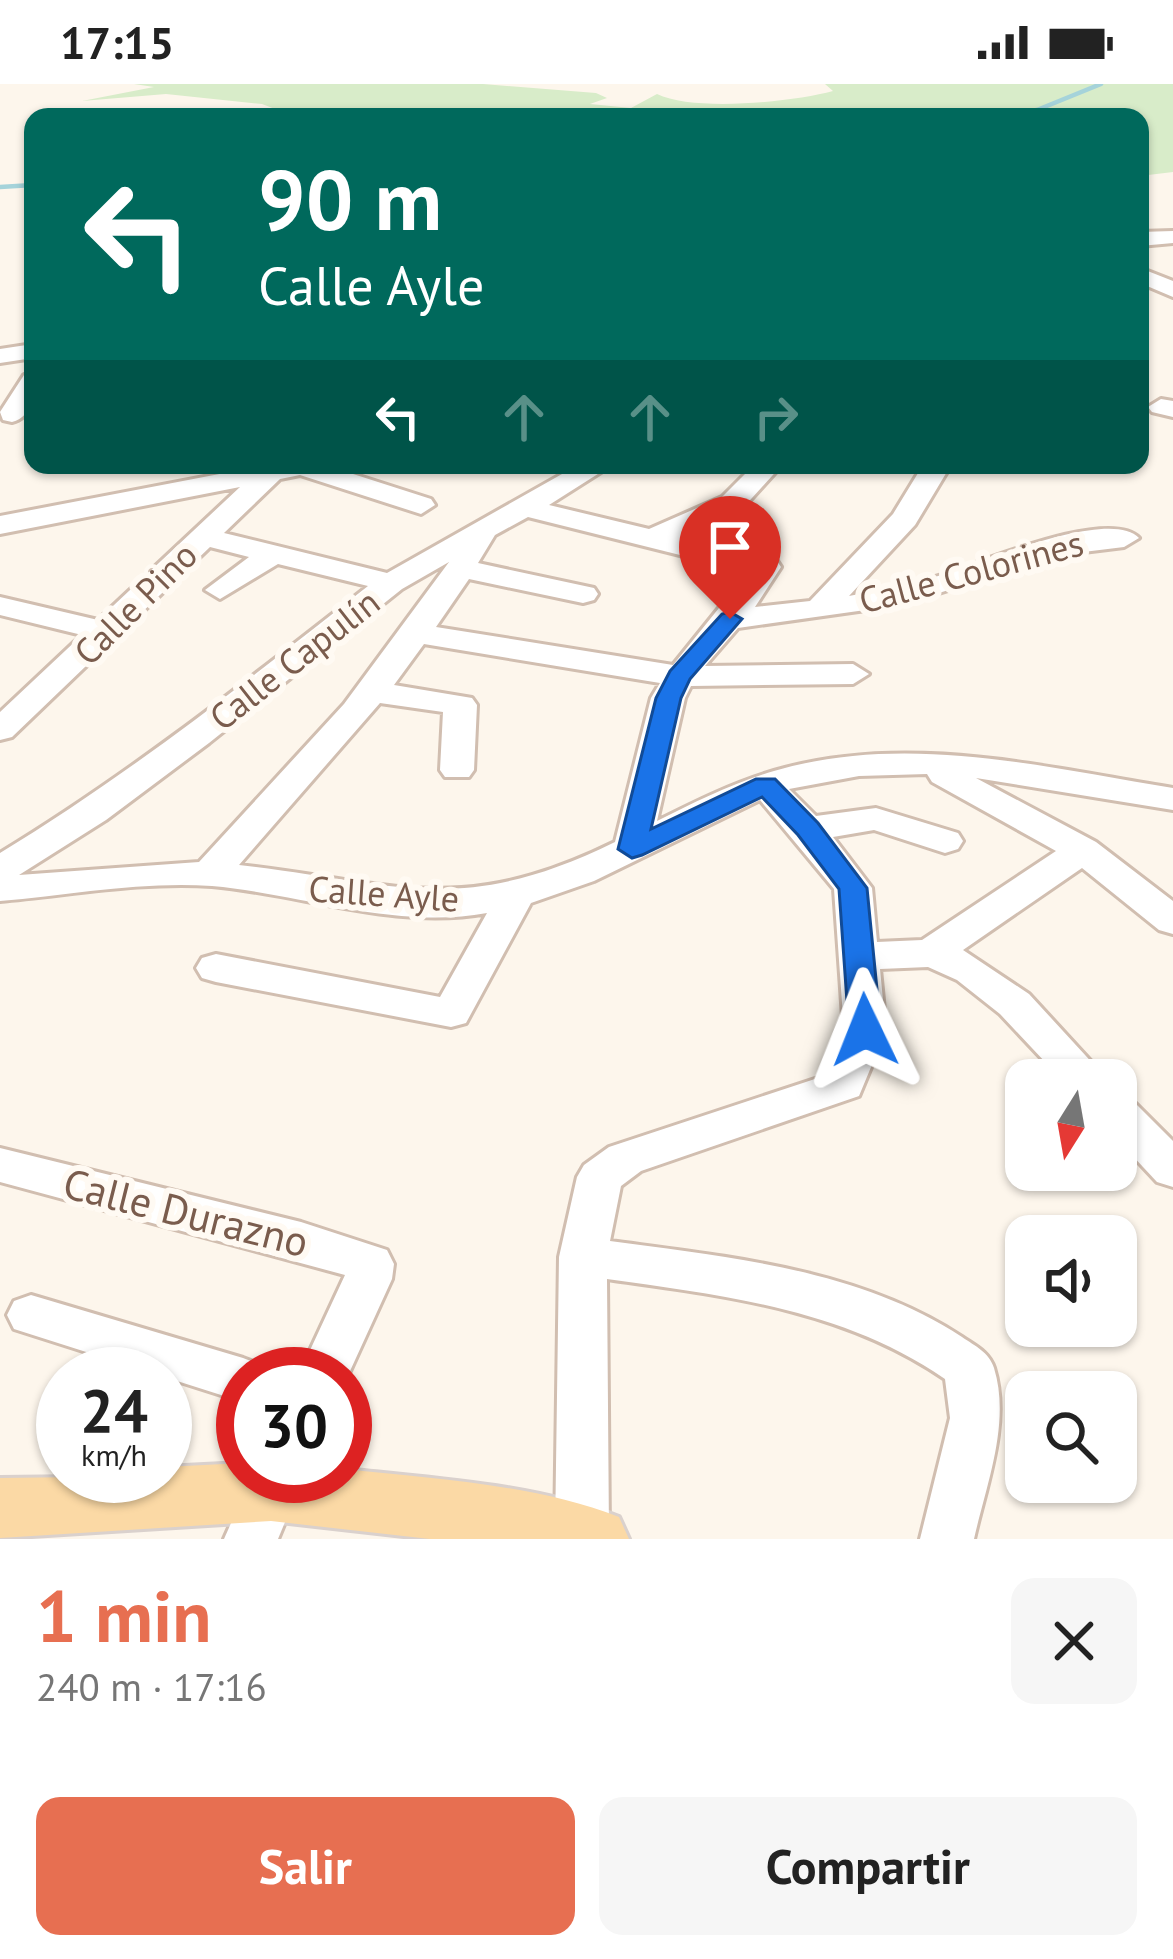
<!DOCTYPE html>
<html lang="es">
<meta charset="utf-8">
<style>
:root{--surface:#fff;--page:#f6f6f6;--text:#222;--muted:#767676;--accent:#e76f51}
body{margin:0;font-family:"PT Sans",sans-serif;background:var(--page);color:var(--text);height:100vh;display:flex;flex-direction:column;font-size:45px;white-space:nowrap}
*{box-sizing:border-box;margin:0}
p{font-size:39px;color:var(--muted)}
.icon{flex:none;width:66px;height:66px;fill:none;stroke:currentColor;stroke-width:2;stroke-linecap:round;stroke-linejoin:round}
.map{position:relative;height:1455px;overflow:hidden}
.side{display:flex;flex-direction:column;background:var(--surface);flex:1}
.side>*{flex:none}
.guide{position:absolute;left:24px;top:24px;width:1125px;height:366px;border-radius:24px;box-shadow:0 3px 9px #0004;background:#00695c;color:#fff;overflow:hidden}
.needle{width:78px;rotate:191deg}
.controls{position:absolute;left:1005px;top:975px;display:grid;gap:24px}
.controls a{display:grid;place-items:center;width:132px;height:132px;border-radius:24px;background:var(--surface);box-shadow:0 3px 9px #0004;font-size:60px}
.speed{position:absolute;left:36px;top:1263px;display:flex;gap:24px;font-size:60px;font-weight:700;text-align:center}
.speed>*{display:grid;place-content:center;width:156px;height:156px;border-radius:50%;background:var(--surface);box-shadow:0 3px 9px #0004;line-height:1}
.speed small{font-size:30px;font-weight:400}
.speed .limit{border:18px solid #d22;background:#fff;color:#111}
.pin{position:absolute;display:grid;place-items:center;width:102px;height:102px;color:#fff;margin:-123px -51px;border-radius:50% 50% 50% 0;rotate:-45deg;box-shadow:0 0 12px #0007}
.pin .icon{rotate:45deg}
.me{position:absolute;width:132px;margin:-66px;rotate:358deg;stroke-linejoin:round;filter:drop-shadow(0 0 9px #0008)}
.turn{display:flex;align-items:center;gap:42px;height:252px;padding:0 36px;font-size:54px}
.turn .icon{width:156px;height:156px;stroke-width:2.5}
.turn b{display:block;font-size:84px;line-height:102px}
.lanes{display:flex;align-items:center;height:114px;padding:0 36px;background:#0003;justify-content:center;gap:60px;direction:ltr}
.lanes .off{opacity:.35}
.round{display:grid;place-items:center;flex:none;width:126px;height:126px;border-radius:24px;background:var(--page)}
.summary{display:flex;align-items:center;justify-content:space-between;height:204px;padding:0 36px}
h1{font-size:72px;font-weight:700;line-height:90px;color:var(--accent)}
.primary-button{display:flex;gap:24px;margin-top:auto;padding:24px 36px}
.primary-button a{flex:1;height:138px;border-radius:24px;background:var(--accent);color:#fff;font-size:48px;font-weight:700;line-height:138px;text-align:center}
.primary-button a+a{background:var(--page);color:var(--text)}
.status{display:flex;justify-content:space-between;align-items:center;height:84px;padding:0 60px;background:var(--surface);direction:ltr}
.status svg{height:33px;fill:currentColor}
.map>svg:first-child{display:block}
.green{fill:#d8ecc9}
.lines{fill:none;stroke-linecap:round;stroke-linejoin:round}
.stream{stroke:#a5d3da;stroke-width:4.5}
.minor-casing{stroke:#d1beb0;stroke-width:6}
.major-casing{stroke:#dad1cd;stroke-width:6}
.minor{fill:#fff;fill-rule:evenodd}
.major{fill:#fbd9a5;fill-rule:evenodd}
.route{fill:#1a73e8;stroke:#114b97;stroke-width:3}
.labels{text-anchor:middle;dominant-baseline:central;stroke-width:12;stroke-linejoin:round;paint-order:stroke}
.street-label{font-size:36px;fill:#7a5c4d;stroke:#fffaf3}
.near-street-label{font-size:42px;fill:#7a5c4d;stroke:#fffaf3}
</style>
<div class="status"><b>17:15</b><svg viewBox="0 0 49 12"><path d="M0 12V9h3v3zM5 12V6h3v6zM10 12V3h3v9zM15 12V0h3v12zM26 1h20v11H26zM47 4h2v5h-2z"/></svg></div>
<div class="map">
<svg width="1173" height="1455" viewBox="0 0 1173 1455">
<rect width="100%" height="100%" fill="#fdf6ec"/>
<path class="green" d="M 134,0 L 483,0 L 596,9 L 607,14 L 590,20 L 631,24 L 657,10 C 694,28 793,18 833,7 L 825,0 L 1173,0 L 1173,88 L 1140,92 L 1140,33 L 296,33 L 262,20 L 166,10 L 82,17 L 154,3 Z"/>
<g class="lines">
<g class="stream">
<polyline points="988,33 1037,26 1101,0"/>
<polyline points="0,103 33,101"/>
</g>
<g class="minor-casing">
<g id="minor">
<polygon points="1173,147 1173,159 1140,162 1140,148"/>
<polygon points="1140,184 1173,197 1173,213 1140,199"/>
<polygon points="33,260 33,274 0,279 0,265"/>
<path d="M 33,288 C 33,308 35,332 12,338 L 3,336 L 0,328 L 24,291 Z"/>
<polygon points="1161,315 1173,317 1173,333 1152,328 1148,323"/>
<path d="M 267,381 L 325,381 L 431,415 L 435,421 L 421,430 L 300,391 L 280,395 L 224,449 L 387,489 L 578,381 L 612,381 L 549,421 L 649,445 L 722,413 L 754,381 L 782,381 L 742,425 L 682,453 L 777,477 L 781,483 L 755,523 L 810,517 L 893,430 L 923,381 L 951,381 L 915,441 L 849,512 C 877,507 905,502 932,494 C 971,483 1109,422 1139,454 L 1124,463 L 1059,471 L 901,521 L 738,544 L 705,582 L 853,580 L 869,590 L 853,600 L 691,602 L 685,614 L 657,737 C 695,718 733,699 774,687 C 906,648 1042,683 1173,704 L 1173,726 L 976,694 L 1096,758 L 1173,817 L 1173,850 L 1159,846 L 1082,784 L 963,866 L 1029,910 L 1108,996 L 1062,996 L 1000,930 L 957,896 L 928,883 L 880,885 L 886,947 L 859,1012 L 641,1087 L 621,1102 L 610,1157 C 728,1173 859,1185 962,1253 C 975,1262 989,1268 994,1284 C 1011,1339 986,1401 974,1455 L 920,1455 L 950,1334 L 945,1295 C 843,1225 727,1212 607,1195 L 609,1451 L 607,1455 L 557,1455 L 555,1451 L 559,1173 L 577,1093 L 584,1081 L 609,1063 L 827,991 L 844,947 L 834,805 L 760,716 L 594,797 L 531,819 L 466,939 L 451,943 L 216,898 L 202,894 L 196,884 L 202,874 L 216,870 L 440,913 L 487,829 C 396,846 302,810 212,802 C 142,797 70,811 0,817 L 0,769 C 130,690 248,596 368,502 L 278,480 L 220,515 L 205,506 L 249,473 L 210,463 L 12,653 L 0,656 L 0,628 L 82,551 L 0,531 L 0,513 L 98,536 L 240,403 L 0,450 L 0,432 ZM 528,433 L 748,488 L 673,581 L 436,543 L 469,495 L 583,519 L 594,516 L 598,510 L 594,504 L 478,479 L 495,451 ZM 449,478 L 344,620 L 199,778 L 19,791 L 106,736 L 209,659 L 402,505 ZM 424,560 L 660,599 L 651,614 L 615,758 C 460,834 397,799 239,781 L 380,619 L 443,628 L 440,686 L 445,693 L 469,693 L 474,686 L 477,621 L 472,614 L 394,601 ZM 927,690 L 932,698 L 1056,767 L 922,856 L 877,858 L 872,804 L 833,753 L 874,746 L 945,769 L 958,765 L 963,757 L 958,749 L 876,724 L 816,732 L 789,705 L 859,692 Z"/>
<polygon points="1116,1010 1131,1015 1173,1057 1173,1103 1157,1098 1116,1054"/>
<polygon points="0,1064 301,1138 387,1166 394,1180 392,1195 345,1298 345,1290 299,1290 345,1191 0,1098"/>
<polygon points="31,1211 243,1274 261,1281 265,1290 243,1290 243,1318 14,1245 7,1231 14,1217"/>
<polygon points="252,1392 304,1392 278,1455 224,1455"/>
</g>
</g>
<g class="major-casing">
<path id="major" d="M 243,1379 L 243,1392 L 345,1392 L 345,1385 C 435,1395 534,1400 619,1433 L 629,1455 L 430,1455 L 271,1437 L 0,1454 L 0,1394 L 165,1392 L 165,1383 Z"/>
</g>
<use href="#minor" class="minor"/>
<use href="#major" class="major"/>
</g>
<polygon class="route" points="730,528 742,535 690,595 681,614 651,745 756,695 775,695 818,739 867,804 881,946 876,954 854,954 849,946 839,805 798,751 762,713 642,771 632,774 618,765 656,614 670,587 722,530"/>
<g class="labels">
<g class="street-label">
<text transform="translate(971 487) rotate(-15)">Calle Colorines</text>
<text transform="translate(135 519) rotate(-45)">Calle Pino</text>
<text transform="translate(294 575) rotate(-38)">Calle Capulín</text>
<text transform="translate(384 809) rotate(4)">Calle Ayle</text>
</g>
<g class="near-street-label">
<text transform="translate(186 1128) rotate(14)">Calle Durazno</text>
</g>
</g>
</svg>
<div class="controls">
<a><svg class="needle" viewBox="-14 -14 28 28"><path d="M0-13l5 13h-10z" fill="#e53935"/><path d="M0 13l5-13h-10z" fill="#767676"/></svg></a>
<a><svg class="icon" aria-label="sound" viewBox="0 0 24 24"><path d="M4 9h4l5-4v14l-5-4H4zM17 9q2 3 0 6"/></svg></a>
<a><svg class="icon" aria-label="search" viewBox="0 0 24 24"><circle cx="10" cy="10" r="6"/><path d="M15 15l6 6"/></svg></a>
</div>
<div class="speed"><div>24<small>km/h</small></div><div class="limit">30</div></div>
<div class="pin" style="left:730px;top:535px;background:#d93025"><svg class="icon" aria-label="arrive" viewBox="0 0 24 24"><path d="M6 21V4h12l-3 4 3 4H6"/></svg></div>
<svg class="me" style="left:865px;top:946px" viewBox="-20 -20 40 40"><path d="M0-17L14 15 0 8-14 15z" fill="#1a73e8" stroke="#fff" stroke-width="4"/></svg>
<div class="guide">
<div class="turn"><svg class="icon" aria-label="left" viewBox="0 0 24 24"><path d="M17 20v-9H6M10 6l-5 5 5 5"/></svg><div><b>90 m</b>Calle Ayle</div></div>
<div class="lanes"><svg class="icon" aria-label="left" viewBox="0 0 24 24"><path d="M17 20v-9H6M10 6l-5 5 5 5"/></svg><svg class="icon off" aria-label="ahead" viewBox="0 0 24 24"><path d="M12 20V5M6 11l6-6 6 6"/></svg><svg class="icon off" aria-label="ahead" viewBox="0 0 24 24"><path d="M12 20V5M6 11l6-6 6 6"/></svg><svg class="icon off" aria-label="right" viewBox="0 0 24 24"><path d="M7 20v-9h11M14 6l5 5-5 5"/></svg></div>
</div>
</div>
<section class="side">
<div class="summary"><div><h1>1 min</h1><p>240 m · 17:16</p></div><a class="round"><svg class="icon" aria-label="close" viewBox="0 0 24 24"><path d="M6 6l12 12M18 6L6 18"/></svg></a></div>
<div class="primary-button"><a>Salir</a><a>Compartir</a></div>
</section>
